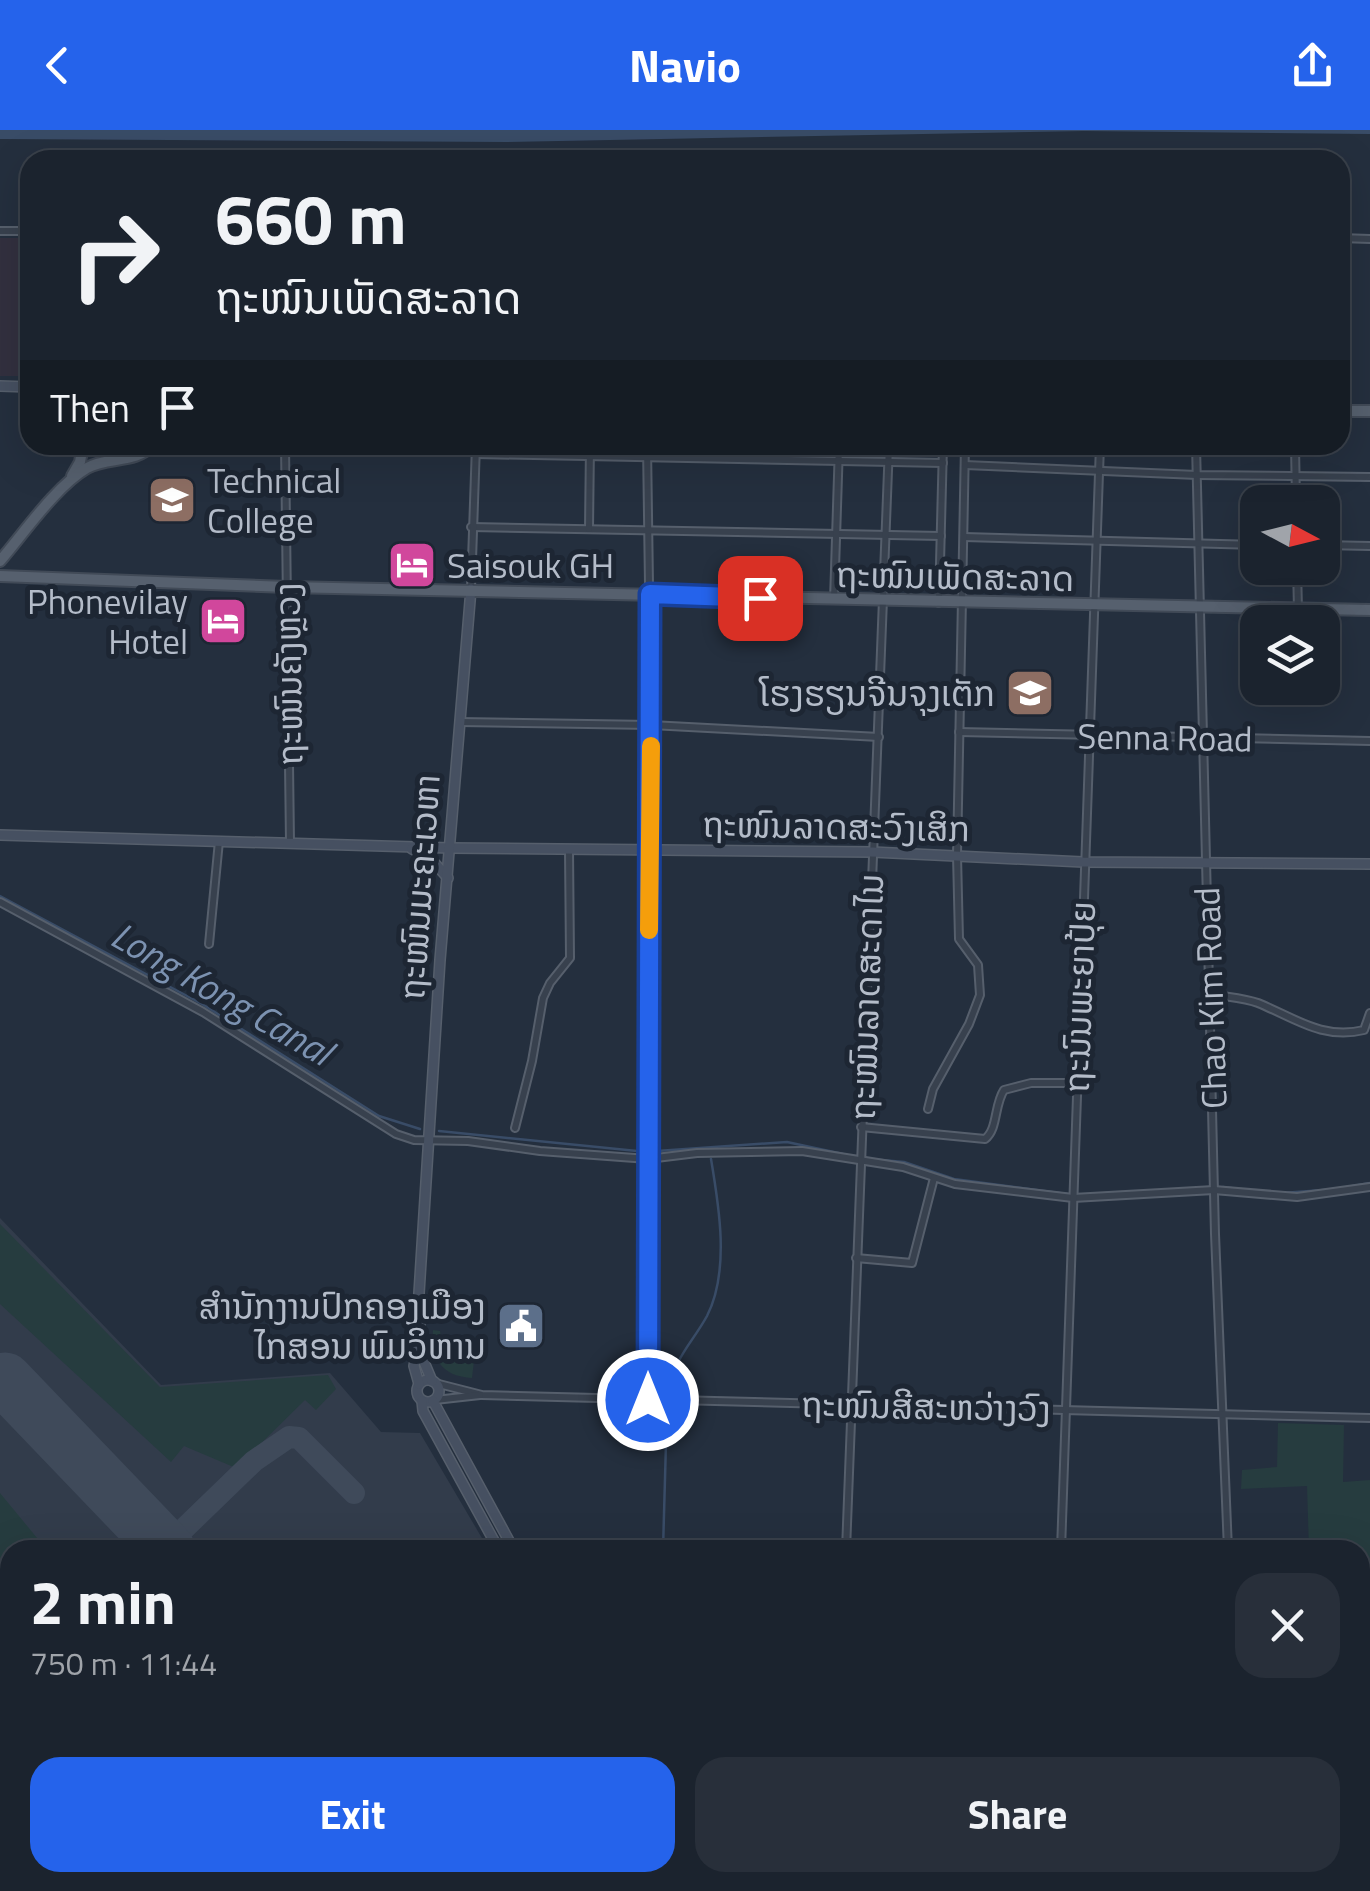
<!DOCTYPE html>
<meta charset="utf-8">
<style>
:root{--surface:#1b232e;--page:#282f3a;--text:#f1f3f6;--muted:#a0a4aa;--line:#39404a;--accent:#2563eb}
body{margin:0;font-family:"Titillium Web","Noto Sans Lao",sans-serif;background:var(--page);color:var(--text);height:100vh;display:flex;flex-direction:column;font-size:38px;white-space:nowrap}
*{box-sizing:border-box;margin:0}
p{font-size:32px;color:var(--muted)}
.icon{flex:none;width:55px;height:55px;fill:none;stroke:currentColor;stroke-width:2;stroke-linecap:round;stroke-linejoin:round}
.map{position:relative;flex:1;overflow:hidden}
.side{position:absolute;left:0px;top:1410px;width:1370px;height:352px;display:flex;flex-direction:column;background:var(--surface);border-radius:30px 30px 0 0;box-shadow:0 10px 40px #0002,0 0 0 2px var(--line)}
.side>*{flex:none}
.hud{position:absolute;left:20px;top:20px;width:1330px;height:305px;border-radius:30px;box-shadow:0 10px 40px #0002,0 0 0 2px var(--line);background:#1b232e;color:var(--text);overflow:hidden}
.needle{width:65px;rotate:97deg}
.fabs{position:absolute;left:1240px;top:355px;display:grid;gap:20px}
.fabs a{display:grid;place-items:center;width:100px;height:100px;border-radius:20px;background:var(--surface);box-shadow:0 10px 40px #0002,0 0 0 2px var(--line);font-size:50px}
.pin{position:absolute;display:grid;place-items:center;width:85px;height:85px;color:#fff;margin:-42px;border-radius:20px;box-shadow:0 5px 15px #0006}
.me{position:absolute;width:110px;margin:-55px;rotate:0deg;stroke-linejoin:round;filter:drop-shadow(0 0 8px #0008)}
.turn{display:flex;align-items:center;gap:35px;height:210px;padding:0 30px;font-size:45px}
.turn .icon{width:130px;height:130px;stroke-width:2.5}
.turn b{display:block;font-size:70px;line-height:85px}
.then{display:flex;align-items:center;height:95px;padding:0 30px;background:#0003;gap:20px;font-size:38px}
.round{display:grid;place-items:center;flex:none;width:105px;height:105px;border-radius:30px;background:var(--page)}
.headline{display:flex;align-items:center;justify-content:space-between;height:170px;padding:0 30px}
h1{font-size:60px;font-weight:700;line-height:75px}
.primary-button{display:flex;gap:20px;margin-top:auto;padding:20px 30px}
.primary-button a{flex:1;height:115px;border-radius:30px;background:var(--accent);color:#fff;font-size:40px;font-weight:700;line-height:115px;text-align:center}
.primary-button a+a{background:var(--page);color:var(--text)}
header{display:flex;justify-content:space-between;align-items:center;height:130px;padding:0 30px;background:var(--accent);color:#fff;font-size:45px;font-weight:700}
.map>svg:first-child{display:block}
.medical{fill:#32303f}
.airport{fill:#323c4b}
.green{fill:#263c3f}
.water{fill:#394c67}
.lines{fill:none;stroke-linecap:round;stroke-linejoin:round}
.stream{stroke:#394c67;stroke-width:2.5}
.taxiway{stroke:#3f4a5a;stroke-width:22}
.runway{stroke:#3f4a5a;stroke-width:55}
.street-casing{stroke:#565f6c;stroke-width:10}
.secondary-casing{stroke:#565f6c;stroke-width:12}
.primary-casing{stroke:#414a57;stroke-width:14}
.street{stroke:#38414e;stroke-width:6}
.secondary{stroke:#465061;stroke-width:9}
.primary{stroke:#56606e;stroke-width:10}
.route-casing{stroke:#184099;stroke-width:25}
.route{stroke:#2563eb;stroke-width:18}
.slow{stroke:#f59e0b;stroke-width:18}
.labels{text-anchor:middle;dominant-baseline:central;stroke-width:10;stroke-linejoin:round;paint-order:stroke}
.poi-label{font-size:35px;fill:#b4bcc9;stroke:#1d2633;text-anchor:end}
.street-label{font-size:35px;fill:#b4bcc9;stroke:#1d2633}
.water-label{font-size:38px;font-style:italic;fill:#7c92b1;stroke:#1d2633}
</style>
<header><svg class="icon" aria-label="back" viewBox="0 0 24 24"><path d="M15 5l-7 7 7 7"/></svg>Navio<svg class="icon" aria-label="share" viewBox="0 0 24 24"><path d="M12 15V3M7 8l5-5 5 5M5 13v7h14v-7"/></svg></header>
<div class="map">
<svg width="1370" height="1761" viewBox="0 0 1370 1761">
<rect width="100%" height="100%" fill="#242f3e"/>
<rect class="medical" x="0" y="108" width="30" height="138"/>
<polygon class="airport" points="0,1088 161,1255 330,1243 381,1302 420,1303 489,1420 10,1420 10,1752 712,1752 718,1761 0,1761"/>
<g class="green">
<polygon points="0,1094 160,1257 328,1245 336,1259 316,1280 305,1270 236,1338 184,1316 171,1332 0,1174"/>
<path d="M 433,1200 L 440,1201 L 441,1207 L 476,1214 L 472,1248 C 442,1246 431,1230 433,1200 Z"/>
<polygon points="1278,1293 1344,1295 1343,1352 1370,1350 1370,1615 1360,1614 1360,1420 1309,1420 1307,1356 1241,1359 1242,1340 1277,1337"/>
<polygon points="0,1363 47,1420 10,1420 10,1526 0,1514"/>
</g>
<polygon class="water" points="0,0 1370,0 1370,4 1084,1 504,12 0,9"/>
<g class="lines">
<g class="stream">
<polyline points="0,766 202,874 379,986 420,999"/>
<polyline points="439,1001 637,1021"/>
<polyline points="657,1021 787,1012 843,1024"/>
<polyline points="870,1029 904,1032 954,1049 1067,1064"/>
<polyline points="1223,1057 1239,1059"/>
<polyline points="1347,1057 1370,1053"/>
<polyline points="1282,1063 1324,1060"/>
<path d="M 669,1263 C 674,1227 691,1215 707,1186 C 730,1141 719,1076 711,1029"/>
<polyline points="663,1420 667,1277"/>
</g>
<g class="taxiway">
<polyline points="165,1417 254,1331 289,1307 299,1308 354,1363"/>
<polyline points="323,1752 331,1761"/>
</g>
<g class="runway">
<polyline points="5,1250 168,1420"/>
<polyline points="485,1752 493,1761"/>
</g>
<g class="street-casing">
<g id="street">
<polyline points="0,101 30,101"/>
<polyline points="1340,108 1370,109"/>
<polyline points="285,315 290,713"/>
<polyline points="647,315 651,595 648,1270"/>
<polyline points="1196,315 1215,1104 1228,1420"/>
<polyline points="1295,315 1296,372"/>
<polyline points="476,324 943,333"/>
<polyline points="965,335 1197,345 1370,347"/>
<polyline points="471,397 941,406"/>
<polyline points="589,399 590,315"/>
<polyline points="964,407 1258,415"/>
<polyline points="1322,415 1370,416"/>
<polyline points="1297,438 1298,479"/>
<polyline points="471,459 476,315"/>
<polyline points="834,470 839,315"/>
<polyline points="939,473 943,315"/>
<polyline points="459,592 651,595 879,607"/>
<polyline points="959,602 1370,611"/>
<polyline points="0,772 203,882 396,1004 414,1010 468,1011 540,1021 648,1029 697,1023 802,1021 903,1037 955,1054 1073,1068 1214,1060 1297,1067 1370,1057"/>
<polyline points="209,814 219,711"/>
<path d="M 1211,864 C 1226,867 1244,868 1258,873 C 1295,888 1322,910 1364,900 L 1370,883"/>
<polyline points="928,979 933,959 969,894 980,865 978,835 959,809 957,725 965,315"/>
<path d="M 861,997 L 985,1009 C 998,999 994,975 1004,960 L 1031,953 L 1077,953"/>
<polyline points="515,998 532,931 543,868 550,853 570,828 569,720"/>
<polyline points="856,1128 912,1133 934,1048"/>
<polyline points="435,1253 482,1265 1370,1288"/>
<polyline points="435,1270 480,1265"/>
<polyline points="846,1420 889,315"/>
<polyline points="1061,1420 1100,315"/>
<polyline points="844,1752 845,1761"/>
<polyline points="1239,1752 1239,1761"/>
<polyline points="1052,1761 1052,1752"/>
</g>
</g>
<g class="secondary-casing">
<g id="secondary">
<polyline points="0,256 30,257"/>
<polyline points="0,705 450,718 872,722 1083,732 1370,734"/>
<polyline points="412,719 430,728 448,748"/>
<circle cx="428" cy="1261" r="11"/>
<polyline points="432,1251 424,1232 418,1179 440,830 471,459"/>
<polyline points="419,1254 414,1236 420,1206"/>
<polyline points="422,1271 423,1281 499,1420"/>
<polyline points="433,1271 514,1420"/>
<polyline points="1360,1656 1370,1657"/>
<polyline points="1360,1671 1370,1671"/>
</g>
</g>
<g class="primary-casing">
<g id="primary">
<polyline points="1340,281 1370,281"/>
<polyline points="72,346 80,332 83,315"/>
<path d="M 0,431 C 24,403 56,356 87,338 C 108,326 136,334 152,315"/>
<polyline points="0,446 287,457 1370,480"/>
</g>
</g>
<use href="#street" class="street"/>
<use href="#secondary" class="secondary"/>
<use href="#primary" class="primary"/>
</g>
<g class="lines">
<g class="route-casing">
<polyline id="route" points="648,1270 650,464 760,468"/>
</g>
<use href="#route" class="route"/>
<polyline class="slow" points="649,800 651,616"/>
</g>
<defs>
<g id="university-square" transform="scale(2.5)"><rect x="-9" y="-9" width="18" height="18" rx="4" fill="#8d6e63" stroke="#1d2633"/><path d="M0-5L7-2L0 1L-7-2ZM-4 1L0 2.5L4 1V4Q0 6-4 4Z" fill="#fff"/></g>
<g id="hotel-square" transform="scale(2.5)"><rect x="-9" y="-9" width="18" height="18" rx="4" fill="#d1479c" stroke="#1d2633"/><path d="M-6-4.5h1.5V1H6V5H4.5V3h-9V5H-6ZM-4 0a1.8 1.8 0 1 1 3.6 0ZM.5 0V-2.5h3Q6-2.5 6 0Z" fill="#fff"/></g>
<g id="school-square" transform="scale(2.5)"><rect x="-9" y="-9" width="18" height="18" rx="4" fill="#8d6e63" stroke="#1d2633"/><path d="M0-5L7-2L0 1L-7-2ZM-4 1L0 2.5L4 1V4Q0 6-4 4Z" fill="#fff"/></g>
<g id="civic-square" transform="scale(2.5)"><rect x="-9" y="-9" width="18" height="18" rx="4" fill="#5c6f8a" stroke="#1d2633"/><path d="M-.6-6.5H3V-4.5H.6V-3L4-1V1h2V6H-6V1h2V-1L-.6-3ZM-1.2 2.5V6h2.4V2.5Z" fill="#fff"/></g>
</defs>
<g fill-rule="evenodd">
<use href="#university-square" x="172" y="370"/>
<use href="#hotel-square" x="412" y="435"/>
<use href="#hotel-square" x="223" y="491"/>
<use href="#school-square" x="1030" y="563"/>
<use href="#civic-square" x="521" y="1196"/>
</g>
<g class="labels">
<g class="poi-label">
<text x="207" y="350" text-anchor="start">Technical<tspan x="207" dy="40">College</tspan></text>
<text x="447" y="435" text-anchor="start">Saisouk GH</text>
<text x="188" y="471">Phonevilay<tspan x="188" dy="40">Hotel</tspan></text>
<text x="995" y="563">ໂຮງຮຽນຈີນຈຸງເຕັກ</text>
<text x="486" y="1176">ສຳນັກງານປົກຄອງເມືອງ<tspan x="486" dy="40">ໄກສອນ ພົມວິຫານ</tspan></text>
</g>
<g class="street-label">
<text transform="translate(955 446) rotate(1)">ຖະໜົນເພັດສະລາດ</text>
<text transform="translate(288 544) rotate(-91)">ຖະໜົນຄັງຫຼວງ</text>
<text transform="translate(1165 607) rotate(1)">Senna Road</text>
<text transform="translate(836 696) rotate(1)">ຖະໜົນລາດສະວົງເສິກ</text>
<text transform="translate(419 757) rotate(-86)">ຖະໜົນມະຄະເວຫາ</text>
<text transform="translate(866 867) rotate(-88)">ຖະໜົນລາດສະດາໄນ</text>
<text transform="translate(1079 867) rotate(-88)">ຖະນົນພະຍາປຸ້ຍ</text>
<text transform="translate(1210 868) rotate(-92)">Chao Kim Road</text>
<text transform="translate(926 1276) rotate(1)">ຖະໜົນສີສະຫວ່າງວົງ</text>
</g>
<g class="water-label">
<text transform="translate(222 863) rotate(30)">Long Kong Canal</text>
</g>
</g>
</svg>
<div class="fabs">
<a><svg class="needle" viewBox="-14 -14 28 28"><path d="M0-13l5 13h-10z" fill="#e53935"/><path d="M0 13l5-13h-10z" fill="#a0a4aa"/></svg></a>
<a><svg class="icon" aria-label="layers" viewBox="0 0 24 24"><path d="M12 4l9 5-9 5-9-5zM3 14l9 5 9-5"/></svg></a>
</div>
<div class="pin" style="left:760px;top:468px;background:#d93025"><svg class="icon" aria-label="arrive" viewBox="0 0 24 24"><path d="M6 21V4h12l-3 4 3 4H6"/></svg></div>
<svg class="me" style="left:648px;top:1270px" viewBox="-20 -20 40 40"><circle r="17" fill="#2563eb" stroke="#fff" stroke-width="3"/><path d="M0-11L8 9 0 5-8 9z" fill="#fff"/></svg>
<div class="hud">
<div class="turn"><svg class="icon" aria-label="right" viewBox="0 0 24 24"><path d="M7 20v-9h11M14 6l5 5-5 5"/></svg><div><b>660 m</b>ຖະໜົນເພັດສະລາດ</div></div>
<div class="then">Then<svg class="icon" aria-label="arrive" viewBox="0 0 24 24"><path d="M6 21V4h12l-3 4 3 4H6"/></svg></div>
</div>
<section class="side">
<div class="headline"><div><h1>2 min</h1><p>750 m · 11:44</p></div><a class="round"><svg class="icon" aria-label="close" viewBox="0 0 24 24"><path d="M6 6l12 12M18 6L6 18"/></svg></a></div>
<div class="primary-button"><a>Exit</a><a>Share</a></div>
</section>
</div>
